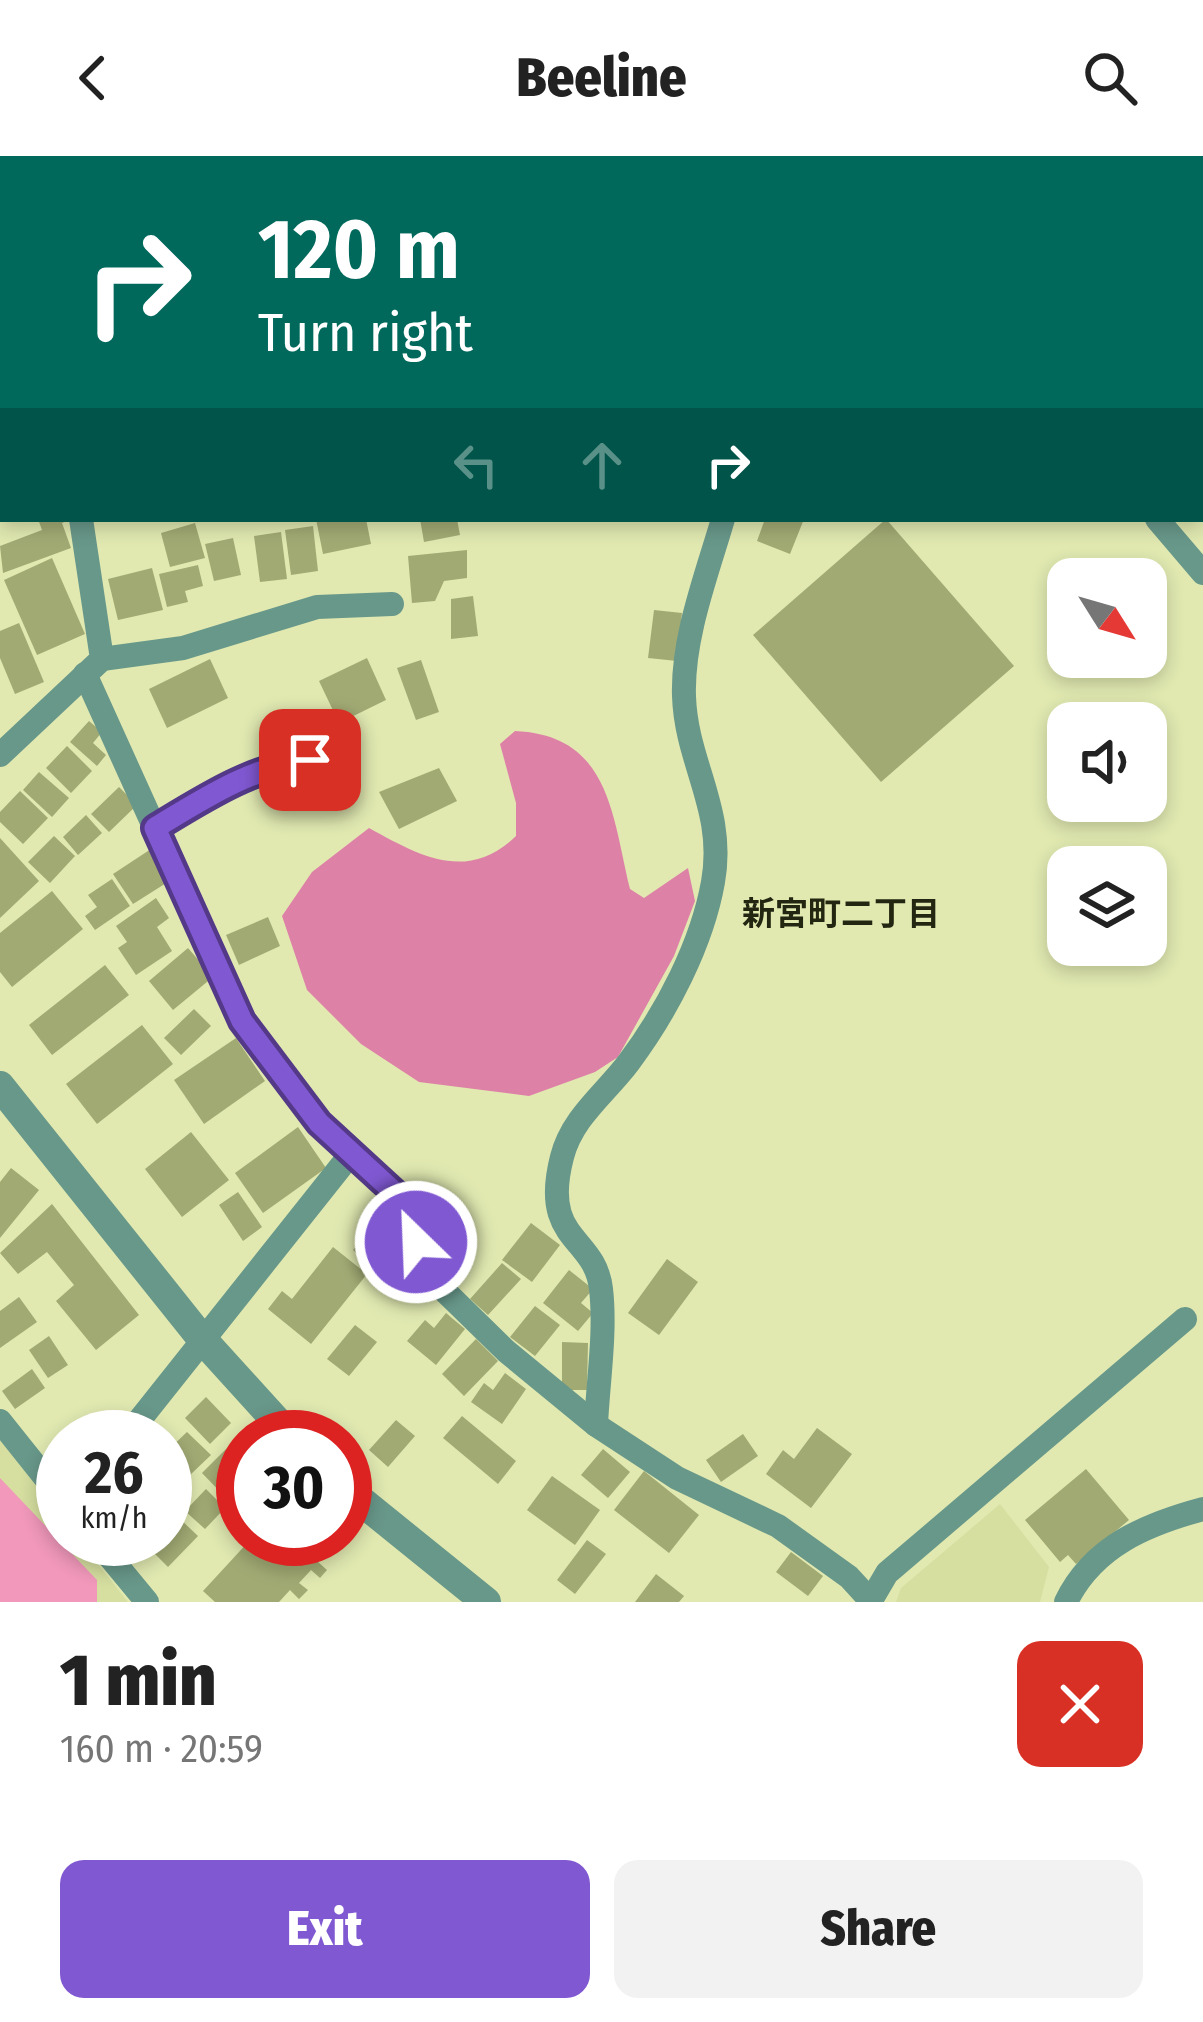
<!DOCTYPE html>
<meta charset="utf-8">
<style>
:root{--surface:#fff;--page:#f2f2f2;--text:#222;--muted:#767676;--accent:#8058d2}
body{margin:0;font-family:"Fira Sans Condensed","Noto Sans JP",sans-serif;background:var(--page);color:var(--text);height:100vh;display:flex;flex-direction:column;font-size:45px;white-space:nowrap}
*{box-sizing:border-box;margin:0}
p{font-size:39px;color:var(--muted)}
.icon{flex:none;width:66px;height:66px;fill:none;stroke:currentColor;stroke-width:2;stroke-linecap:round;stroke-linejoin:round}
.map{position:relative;height:1446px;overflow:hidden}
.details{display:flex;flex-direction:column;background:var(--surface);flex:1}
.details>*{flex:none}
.hud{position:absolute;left:0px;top:0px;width:1203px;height:366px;box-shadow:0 6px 18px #0003;background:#00695c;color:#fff;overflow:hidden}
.needle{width:78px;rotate:127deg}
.buttons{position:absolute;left:1047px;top:402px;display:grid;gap:24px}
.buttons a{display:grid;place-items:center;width:120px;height:120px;border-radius:24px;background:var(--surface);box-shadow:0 6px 18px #0003;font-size:60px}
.speed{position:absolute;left:36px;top:1254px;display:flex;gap:24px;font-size:60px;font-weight:700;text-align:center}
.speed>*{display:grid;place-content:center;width:156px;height:156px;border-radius:50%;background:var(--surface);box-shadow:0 6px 18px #0003;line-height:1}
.speed small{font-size:30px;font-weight:400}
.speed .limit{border:18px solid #d22;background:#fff;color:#111}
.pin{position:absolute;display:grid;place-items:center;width:102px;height:102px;color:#fff;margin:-51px;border-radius:24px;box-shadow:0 6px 18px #0006}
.me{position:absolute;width:132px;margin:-66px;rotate:336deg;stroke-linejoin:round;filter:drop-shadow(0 0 9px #0008)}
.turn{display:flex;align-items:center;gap:42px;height:252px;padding:0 60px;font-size:54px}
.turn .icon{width:156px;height:156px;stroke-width:2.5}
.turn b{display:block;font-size:84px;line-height:102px}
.lanes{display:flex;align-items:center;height:114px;padding:0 60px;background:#0003;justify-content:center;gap:60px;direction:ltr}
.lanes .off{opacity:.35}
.round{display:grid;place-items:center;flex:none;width:126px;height:126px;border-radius:24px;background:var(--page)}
.head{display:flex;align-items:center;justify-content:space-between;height:204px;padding:0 60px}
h1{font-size:72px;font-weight:800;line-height:90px}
.cta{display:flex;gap:24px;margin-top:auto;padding:24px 60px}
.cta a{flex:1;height:138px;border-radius:24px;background:var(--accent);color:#fff;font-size:48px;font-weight:800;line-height:138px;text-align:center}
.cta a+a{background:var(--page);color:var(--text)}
header{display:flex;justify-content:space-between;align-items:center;height:156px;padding:0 60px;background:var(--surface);font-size:54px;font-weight:800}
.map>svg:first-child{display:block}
.built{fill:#d6dfa0}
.green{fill:#f198bb}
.forest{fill:#de81a7}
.building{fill:#a2aa74}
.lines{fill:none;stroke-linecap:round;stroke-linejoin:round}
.minor{stroke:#68988a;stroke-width:24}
.tertiary{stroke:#68988a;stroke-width:30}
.route-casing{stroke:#533988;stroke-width:30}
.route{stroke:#8058d2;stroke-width:21}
.labels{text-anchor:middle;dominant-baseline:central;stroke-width:12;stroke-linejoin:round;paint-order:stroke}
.neighbourhood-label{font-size:33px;font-weight:bold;fill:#232611;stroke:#e1e9b1}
</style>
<header><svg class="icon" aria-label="back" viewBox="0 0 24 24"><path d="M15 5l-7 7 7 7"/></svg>Beeline<svg class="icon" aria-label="search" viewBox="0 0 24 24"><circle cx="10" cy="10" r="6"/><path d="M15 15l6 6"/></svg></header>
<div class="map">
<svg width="1203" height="1446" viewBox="0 0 1203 1446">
<rect width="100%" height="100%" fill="#e1e9b1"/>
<g class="built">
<polygon points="0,1284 63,1364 63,1383 78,1383 128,1446 0,1446"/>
<polygon points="1000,1348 1049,1411 1040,1446 896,1446 901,1432"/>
</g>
<polygon class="green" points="0,1322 97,1424 97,1446 0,1446"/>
<path class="forest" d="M 515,575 C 610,579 612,659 630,733 L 644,742 L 688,712 L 695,745 L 674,800 L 618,901 L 595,916 L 529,940 L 419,926 L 361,888 L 307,834 L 282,760 L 312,716 L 369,672 C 420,700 467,727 516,680 L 516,647 L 500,588 Z"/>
<g class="building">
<polygon points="38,363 72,363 62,367 71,392 3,417 0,390 42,374"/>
<polygon points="316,363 366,363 371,388 323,398"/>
<polygon points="420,363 457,363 460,379 424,386"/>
<polygon points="765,363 804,363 790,398 757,385"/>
<polygon points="886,363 1014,510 881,626 753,479"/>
<polygon points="195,367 205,402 170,411 161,377"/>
<polygon points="313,370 318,415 291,419 285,374"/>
<polygon points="281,376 287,423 260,426 254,380"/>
<polygon points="233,382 241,419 214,425 205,388"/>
<polygon points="467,394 467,422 444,425 435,445 412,447 408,400"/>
<polygon points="52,402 85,478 37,499 4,424"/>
<polygon points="198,409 203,430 185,435 188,446 167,451 159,418"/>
<polygon points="152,412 163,454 118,464 108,423"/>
<polygon points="473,440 478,480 451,483 451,443"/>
<polygon points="654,454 682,457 677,505 648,502"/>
<polygon points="19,467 44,526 15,538 0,502 0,475"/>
<polygon points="367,502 386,544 339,567 319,525"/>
<polygon points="210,503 228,542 167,572 149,533"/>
<polygon points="421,504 439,556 416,564 397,512"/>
<polygon points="89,565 102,576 93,587 106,599 97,610 70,586"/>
<polygon points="67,590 92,615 71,637 46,612"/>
<polygon points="439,612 457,645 399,673 379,636"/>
<polygon points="39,616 69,642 52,661 23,634"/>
<polygon points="119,631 137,649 109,676 91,658"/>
<polygon points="20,635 48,662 23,688 0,666 0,656"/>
<polygon points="86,659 102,677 78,699 63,681"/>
<polygon points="54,680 75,700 50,727 28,706"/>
<polygon points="0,682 39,725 0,762"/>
<polygon points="151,693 171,724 133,748 113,718"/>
<polygon points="112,723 130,750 95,774 85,760 97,751 88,739"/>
<polygon points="52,735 83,773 12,831 0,816 0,777"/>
<polygon points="156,742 169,762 157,771 172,795 136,819 118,792 127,786 116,770"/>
<polygon points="268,761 280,790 239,809 226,779"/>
<polygon points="188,792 213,821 173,854 149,825"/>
<polygon points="105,809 129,839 52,899 29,869"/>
<polygon points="194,853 211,870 181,899 164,882"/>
<polygon points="142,869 173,908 97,968 66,928"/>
<polygon points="236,882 265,925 204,968 174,924"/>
<polygon points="298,971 326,1012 263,1057 235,1017"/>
<polygon points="191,976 229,1024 182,1061 145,1013"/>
<polygon points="11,1012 39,1034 0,1082 0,1026"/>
<polygon points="238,1036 262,1071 243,1085 219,1049"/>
<polygon points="52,1048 139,1159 96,1194 56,1145 74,1129 47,1096 18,1118 0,1097"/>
<polygon points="380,1060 404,1079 377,1113 353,1094"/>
<polygon points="531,1067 560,1089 532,1126 502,1104"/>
<polygon points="333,1091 367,1118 311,1188 268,1153 282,1135 292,1143"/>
<polygon points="667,1103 698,1126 659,1179 628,1157"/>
<polygon points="502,1107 521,1123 488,1159 470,1143"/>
<polygon points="569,1114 593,1133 581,1147 593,1157 578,1175 543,1147"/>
<polygon points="19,1141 37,1166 0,1192 0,1155"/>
<polygon points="535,1150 560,1169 535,1200 510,1181"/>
<polygon points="446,1157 465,1173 436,1209 407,1185 425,1164 434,1172"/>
<polygon points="355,1169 377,1186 349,1220 327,1203"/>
<polygon points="49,1180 68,1209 48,1222 29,1194"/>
<polygon points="476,1183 498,1205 464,1240 442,1218"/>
<polygon points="562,1186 588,1187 587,1234 562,1234"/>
<polygon points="32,1213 45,1232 15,1253 2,1235"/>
<polygon points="505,1217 526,1233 502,1268 471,1246 484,1227 493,1234"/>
<polygon points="206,1241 231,1267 210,1288 185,1262"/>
<polygon points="462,1260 516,1305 498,1328 443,1282"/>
<polygon points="396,1264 415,1280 388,1311 369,1294"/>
<polygon points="817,1272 852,1298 811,1352 766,1318 783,1294 794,1303"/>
<polygon points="187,1276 211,1299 189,1320 165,1297"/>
<polygon points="743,1278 758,1300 721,1326 706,1304"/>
<polygon points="236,1283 243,1290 243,1332 230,1346 202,1317"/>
<polygon points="603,1293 630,1316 608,1342 581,1319"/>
<polygon points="1086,1313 1129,1364 1076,1408 1068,1399 1060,1406 1025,1364"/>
<polygon points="644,1315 699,1359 669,1397 614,1354"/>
<polygon points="552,1320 600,1354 575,1389 527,1354"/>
<polygon points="206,1333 225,1352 205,1373 185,1355"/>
<polygon points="178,1361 198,1380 168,1411 148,1391 165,1383 165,1374"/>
<polygon points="251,1383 338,1383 317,1405 327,1414 320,1422 311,1414 299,1427 308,1434 299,1443 290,1434 279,1446 215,1446 203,1435"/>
<polygon points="587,1384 606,1398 575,1438 557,1424"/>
<polygon points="791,1396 823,1420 808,1440 776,1416"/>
<polygon points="656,1418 684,1440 679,1446 635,1446"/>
</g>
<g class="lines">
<g class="minor">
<polyline points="24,0 25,3"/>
<polyline points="903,3 903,0"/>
<polyline points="0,93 3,92"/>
<polyline points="0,308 3,307"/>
<polyline points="1157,363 1203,417"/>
<polyline points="102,503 183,492 317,451 392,448"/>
<polyline points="85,518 242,865 319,967 407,1047 419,1110 506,1195 596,1269 677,1322 778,1370 849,1421 872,1446"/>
<polyline points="0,599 102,503 81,363"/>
<path d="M 155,672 C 216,635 271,592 344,615"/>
<polyline points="0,1265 63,1344"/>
<path d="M 596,1269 C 598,1225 606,1176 601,1133 C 595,1079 540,1086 562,1001 C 572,961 606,937 629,906 C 667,855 702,788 713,726 C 726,654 686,607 684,540 C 682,482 707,418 723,363"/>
<polyline points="126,1281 350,999"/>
<polyline points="95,1383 147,1446"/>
<polyline points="870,1446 887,1417 1185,1163"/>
<path d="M 1066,1446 C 1093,1390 1147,1368 1203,1353"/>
</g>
<g class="tertiary">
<polyline points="0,930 202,1183 291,1281"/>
<polyline points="345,1332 486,1446"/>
</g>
</g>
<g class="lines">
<g class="route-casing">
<path id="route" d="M 310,604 C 253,610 203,643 155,672 L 242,865 L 319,967 L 406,1047 L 416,1086"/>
</g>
<use href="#route" class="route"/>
</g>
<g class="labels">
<g class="neighbourhood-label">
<text x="841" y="758">新宮町二丁目</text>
</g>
</g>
</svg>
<div class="buttons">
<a><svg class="needle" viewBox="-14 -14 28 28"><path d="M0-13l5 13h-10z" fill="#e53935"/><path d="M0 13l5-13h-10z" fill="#767676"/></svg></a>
<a><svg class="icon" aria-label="sound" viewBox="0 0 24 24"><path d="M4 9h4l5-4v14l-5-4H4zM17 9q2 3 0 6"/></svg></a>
<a><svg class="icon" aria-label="layers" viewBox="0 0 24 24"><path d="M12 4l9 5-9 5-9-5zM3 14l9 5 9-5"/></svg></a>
</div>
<div class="speed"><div>26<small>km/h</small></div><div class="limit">30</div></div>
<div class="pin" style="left:310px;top:604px;background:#d93025"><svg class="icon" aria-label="arrive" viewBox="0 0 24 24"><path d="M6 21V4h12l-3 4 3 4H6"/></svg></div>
<svg class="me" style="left:416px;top:1086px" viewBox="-20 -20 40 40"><circle r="17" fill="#8058d2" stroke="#fff" stroke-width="3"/><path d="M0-11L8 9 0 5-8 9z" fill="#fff"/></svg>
<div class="hud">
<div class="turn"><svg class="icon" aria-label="right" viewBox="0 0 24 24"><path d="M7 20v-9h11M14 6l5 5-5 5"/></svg><div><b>120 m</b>Turn right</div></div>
<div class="lanes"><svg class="icon off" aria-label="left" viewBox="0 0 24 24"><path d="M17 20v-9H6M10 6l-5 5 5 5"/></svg><svg class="icon off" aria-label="ahead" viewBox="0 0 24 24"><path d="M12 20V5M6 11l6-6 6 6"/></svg><svg class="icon" aria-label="right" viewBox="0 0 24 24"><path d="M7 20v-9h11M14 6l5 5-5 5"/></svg></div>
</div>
</div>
<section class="details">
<div class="head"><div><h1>1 min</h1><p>160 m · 20:59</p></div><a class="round" style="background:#d93025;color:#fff"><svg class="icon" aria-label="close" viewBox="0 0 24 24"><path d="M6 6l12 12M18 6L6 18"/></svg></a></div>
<div class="cta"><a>Exit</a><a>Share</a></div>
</section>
